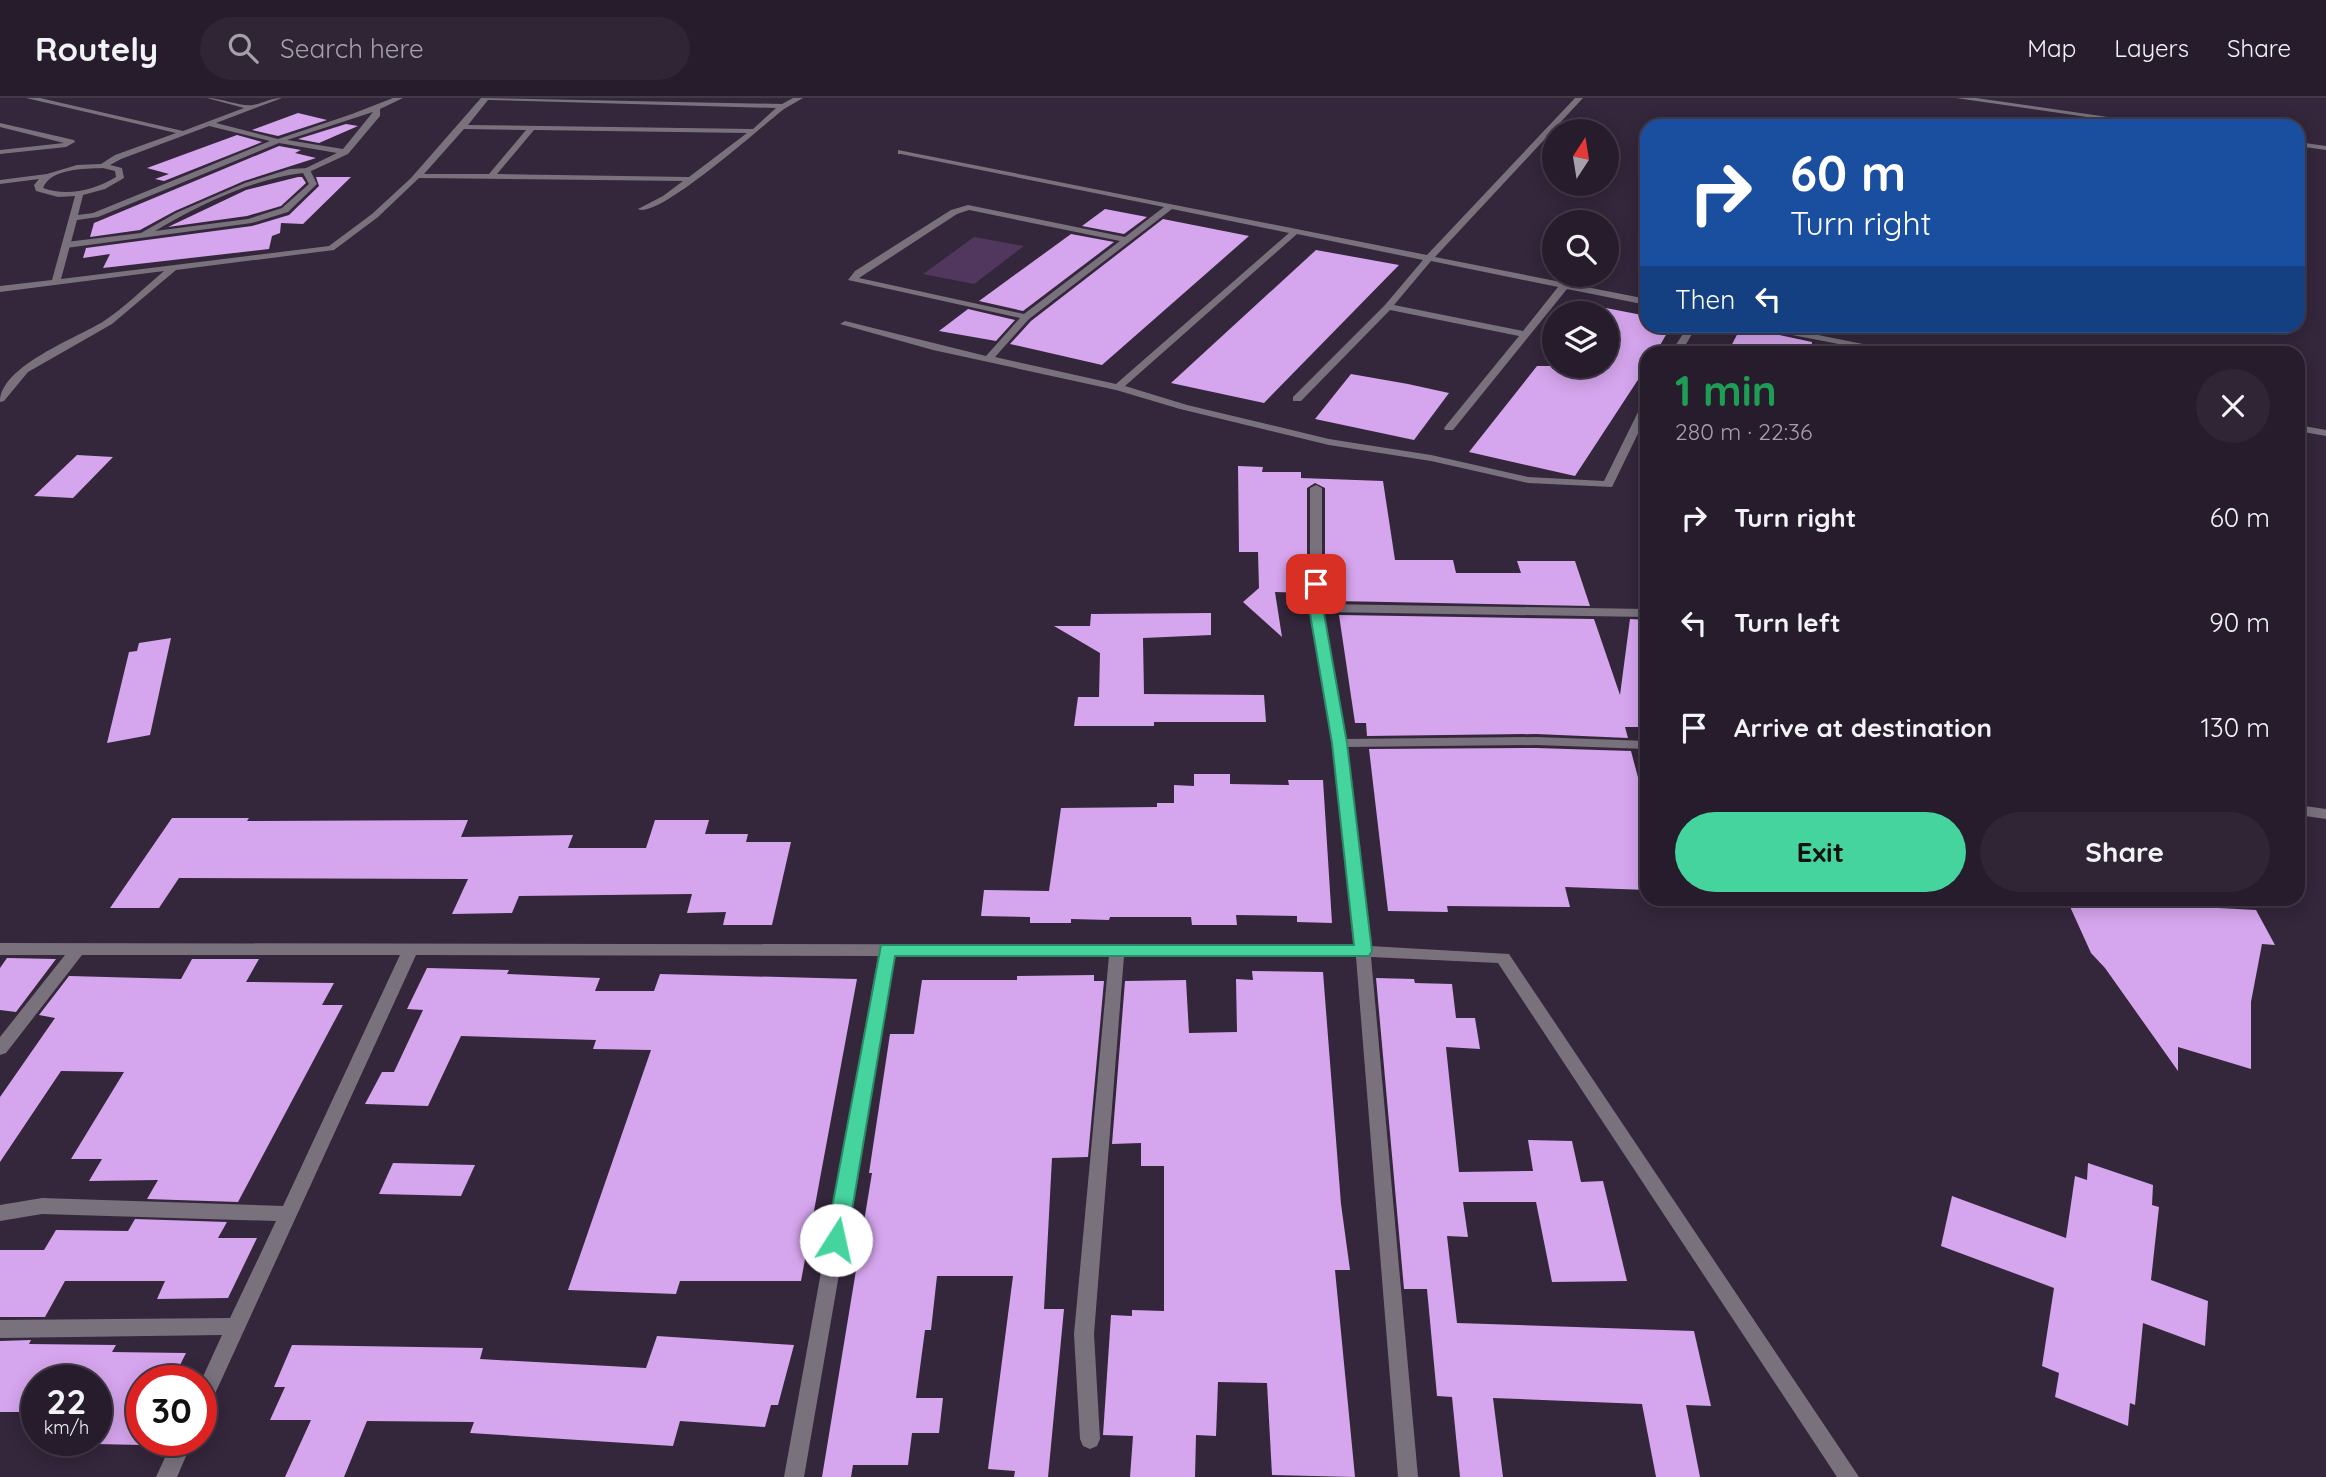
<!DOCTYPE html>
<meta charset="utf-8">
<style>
:root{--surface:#271c2c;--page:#2f2534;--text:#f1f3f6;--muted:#a4a1a9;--line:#433a48;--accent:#45d49e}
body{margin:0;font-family:Quicksand,sans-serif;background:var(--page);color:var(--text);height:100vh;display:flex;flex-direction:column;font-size:26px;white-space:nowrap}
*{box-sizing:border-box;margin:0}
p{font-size:23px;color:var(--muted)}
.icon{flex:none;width:38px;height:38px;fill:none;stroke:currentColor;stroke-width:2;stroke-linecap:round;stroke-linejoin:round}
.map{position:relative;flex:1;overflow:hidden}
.drawer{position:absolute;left:1640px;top:248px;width:665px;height:560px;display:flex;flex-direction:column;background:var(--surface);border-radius:21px;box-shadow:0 4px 18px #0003,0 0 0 2px var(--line)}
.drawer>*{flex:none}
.top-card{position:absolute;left:1640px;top:21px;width:665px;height:214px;border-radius:21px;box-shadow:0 4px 18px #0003,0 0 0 2px var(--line);background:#1a4fa0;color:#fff;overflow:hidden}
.needle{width:46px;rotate:12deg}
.tools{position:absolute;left:1542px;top:21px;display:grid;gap:14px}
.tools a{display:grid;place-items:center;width:77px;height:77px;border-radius:50%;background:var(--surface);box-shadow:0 4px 18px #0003,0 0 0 2px var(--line);font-size:35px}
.speed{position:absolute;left:21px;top:1267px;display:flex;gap:14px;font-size:35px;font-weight:700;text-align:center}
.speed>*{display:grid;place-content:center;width:91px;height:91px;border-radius:50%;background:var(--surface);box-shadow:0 4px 18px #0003,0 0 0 2px var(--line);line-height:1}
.speed small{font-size:18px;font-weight:400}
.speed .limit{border:10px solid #d22;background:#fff;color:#111}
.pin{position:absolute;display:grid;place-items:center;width:60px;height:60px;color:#fff;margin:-30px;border-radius:14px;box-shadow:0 4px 10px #0006}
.me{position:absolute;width:77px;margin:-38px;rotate:10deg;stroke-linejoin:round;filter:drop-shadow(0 0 5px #0008)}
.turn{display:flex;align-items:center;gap:24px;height:147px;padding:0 35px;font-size:32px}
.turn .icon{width:91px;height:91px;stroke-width:2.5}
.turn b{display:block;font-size:49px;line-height:60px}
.then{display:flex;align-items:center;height:66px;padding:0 35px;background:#0003;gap:14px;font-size:26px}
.round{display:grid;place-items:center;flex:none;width:74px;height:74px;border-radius:37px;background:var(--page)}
.headline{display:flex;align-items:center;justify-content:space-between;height:119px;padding:0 35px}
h1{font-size:42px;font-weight:800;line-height:52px;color:#1e9e55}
.primary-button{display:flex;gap:14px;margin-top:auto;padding:14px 35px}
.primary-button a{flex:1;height:80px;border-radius:42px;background:var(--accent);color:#111;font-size:28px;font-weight:800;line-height:80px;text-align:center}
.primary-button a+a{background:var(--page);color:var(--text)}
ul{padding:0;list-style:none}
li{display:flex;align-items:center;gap:21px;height:105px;padding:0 35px}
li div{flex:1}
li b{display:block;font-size:26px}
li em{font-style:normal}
header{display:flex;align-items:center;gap:42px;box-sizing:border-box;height:98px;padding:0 35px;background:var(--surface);border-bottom:2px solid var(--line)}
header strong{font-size:33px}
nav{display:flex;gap:38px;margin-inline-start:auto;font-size:24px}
.search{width:490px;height:63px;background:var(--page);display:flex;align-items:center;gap:18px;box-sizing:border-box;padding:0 24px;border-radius:38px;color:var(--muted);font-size:26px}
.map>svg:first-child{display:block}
.green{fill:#51365e}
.building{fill:#d5a5ed}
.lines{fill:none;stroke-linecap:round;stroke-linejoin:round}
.lane{fill:#79727d;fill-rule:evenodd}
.street{fill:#79727d;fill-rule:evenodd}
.route{fill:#45d49e;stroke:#2d8a67;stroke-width:2}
</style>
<header>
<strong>Routely</strong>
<div class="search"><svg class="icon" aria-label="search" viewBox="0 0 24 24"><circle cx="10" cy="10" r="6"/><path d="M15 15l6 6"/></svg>Search here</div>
<nav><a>Map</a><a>Layers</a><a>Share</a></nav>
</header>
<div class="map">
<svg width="2326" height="1379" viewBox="0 0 2326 1379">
<rect width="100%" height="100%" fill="#34263b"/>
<polygon class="green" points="974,139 1024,148 974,186 923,176"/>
<g class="building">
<polygon points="298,15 327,22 278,38 252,32"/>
<polygon points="346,26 358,28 319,45 298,41"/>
<polygon points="237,37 262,44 164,83 155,81 169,76 147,70"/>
<polygon points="279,48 301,52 295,55 316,60 244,83 175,113 140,132 90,139 94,125"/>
<polygon points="298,79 302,79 306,85 281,108 247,118 168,129 246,92"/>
<polygon points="316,79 351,79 303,126 281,125 280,135 272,138 269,151 103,170 110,156 83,160 86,150 252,128 289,117 319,88"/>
<polygon points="1105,111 1147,119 1124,136 1082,128"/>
<polygon points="1163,121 1249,138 1102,267 1010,246 1031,223"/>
<polygon points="1071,136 1114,144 1023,213 979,203"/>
<polygon points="1316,152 1399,167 1264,305 1171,285"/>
<polygon points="1606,210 1647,218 1647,228 1671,228 1655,256 1647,256 1647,268 1575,378 1469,354 1537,268 1606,268"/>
<polygon points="968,211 1015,222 996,243 939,233"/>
<polygon points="1741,229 1812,244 1811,256 1727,256"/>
<polygon points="1351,276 1408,286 1449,295 1414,342 1315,321"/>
<polygon points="77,357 113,359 73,400 34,398"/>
<polygon points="1238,368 1263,369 1262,374 1301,374 1301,380 1383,383 1395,462 1453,462 1456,475 1521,475 1517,463 1575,463 1590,508 1335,503 1334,495 1325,495 1325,390 1315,385 1307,390 1307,495 1275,494 1282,539 1243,504 1259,490 1258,454 1239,454"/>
<polygon points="1211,515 1211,537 1143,540 1144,596 1264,597 1266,624 1154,624 1154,628 1074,628 1078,599 1099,599 1100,555 1054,528 1090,528 1091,516"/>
<polygon points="1339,517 1594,521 1620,597 1630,521 1647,522 1647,629 1625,629 1628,640 1536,636 1367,638 1366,625 1355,625"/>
<polygon points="171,540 150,637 107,645 129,554 137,553 139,545"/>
<polygon points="1536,650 1631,653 1647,713 1647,792 1565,789 1570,809 1447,808 1448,814 1388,813 1369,651"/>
<polygon points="1194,676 1230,676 1230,686 1289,687 1288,682 1323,682 1332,825 1297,824 1297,818 1236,817 1237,827 1192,827 1191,819 1110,819 1109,822 1071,821 1071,825 1030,825 1030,819 981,818 984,792 1049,793 1061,710 1157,709 1157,705 1174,705 1174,687 1194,688"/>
<polygon points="172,720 249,720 247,723 468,722 461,739 573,737 568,750 646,750 655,722 709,722 705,736 748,736 746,744 791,744 772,827 723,827 726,814 687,815 692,796 519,798 512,815 452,816 468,781 179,780 159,810 110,810"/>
<polygon points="2067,802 2256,812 2275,847 2262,846 2251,904 2251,971 2178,949 2178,973 2105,870 2091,855"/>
<polygon points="7,860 56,861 16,914 0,912 0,870"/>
<polygon points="192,861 259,861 246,884 334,885 322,907 343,907 238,1104 147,1101 158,1082 89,1083 102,1061 71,1061 124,974 61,973 0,1064 0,999 55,920 39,917 69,878 181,881"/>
<polygon points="427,870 509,872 507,876 600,880 595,893 654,893 660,876 857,881 801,1183 680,1183 676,1196 568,1192 651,952 593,951 596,942 461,938 428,1008 365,1006 382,974 394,974 423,912 407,911"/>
<polygon points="1252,873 1323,874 1341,1106 1350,1172 1335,1172 1355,1379 1272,1377 1267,1285 1218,1284 1216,1338 1196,1337 1195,1379 1130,1379 1133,1338 1103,1337 1111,1217 1132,1218 1132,1212 1164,1213 1164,1068 1141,1068 1141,1045 1112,1046 1125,883 1186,882 1189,935 1237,934 1236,881 1253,882"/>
<polygon points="1094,877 1094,883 1104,883 1088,1059 1052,1060 1044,1211 1064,1211 1048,1379 1014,1379 1015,1373 988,1371 1013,1178 937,1178 931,1232 925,1232 916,1300 943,1300 939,1335 912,1335 908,1367 853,1367 851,1379 822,1379 872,1075 869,1075 890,936 914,936 922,882 1017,882 1017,878"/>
<polygon points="1376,880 1414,881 1415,885 1452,886 1456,920 1475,920 1480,951 1446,949 1459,1074 1533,1073 1528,1042 1572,1043 1581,1084 1603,1083 1627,1183 1552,1184 1536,1104 1463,1104 1468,1139 1447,1138 1457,1225 1694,1233 1711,1308 1686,1307 1700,1379 1656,1379 1642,1306 1493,1300 1503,1379 1460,1379 1452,1299 1437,1298 1427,1191 1404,1191"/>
<polygon points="393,1065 475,1067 461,1098 379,1096"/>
<polygon points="2088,1065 2153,1087 2152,1107 2159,1109 2151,1182 2208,1203 2205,1248 2143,1225 2135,1307 2130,1305 2128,1328 2055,1299 2059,1275 2042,1268 2054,1190 1941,1148 1952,1098 2066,1140 2075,1078 2087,1082"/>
<polygon points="135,1121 227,1124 218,1140 257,1140 228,1200 157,1201 165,1183 65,1183 45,1219 0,1219 0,1152 44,1152 56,1132 128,1133"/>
<polygon points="657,1238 794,1247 778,1307 771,1307 765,1329 680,1323 673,1348 470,1335 474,1324 367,1323 344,1379 285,1379 311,1322 270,1322 285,1289 274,1289 292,1247 483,1250 480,1261 646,1270"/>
<polygon points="31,1242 29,1246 116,1247 112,1254 186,1255 172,1283 142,1283 142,1347 96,1346 96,1283 37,1283 37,1301 29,1314 0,1314 0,1243"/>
</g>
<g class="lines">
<g class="lane">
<polygon points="0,25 74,42 75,44 66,49 0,56 0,52 64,45 0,29"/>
<path d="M 309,70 L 317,86 L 288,114 L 252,125 L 66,150 L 62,147 L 66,144 L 141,135 L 176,115 L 245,85 L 290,71 ZM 303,75 L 309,86 L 282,110 L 248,121 L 155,133 C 199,107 252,81 303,75 Z"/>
</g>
<g class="street">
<path d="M 26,0 L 40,0 L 183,33 L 244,10 L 207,0 C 221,0 242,9 253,7 C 264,5 271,0 282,0 L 216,25 L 278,41 L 352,16 L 393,0 L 403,0 L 380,11 L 380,18 L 348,56 L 309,74 L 302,72 L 337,55 L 279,45 L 98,119 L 77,122 L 61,181 L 329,148 L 372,116 L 411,80 L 481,0 L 782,6 L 793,0 L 803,0 C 797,4 790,7 784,11 C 763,27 658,122 638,111 L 663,98 L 683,83 L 419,80 L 378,119 L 334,152 L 176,172 L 112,226 L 28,274 L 4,303 L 0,304 C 0,268 77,240 104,223 C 125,209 144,190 164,173 L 0,194 L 0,188 L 52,182 L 75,98 L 58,99 L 36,93 L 34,87 L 39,81 L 0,86 L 0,82 L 47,76 L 77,67 L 101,66 L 115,57 L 176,35 ZM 488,2 L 776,10 L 753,31 L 468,27 ZM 373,14 L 343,51 L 287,42 ZM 209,28 L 270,43 L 93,115 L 78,117 L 83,97 L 105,91 L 124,80 L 122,70 L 110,67 L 121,61 ZM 464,31 L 526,32 L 489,76 L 424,76 ZM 534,32 L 747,35 L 689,79 L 497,76 ZM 103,70 L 115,73 L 116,79 C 94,92 67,99 43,90 C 51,70 84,71 103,70 Z"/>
<path d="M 1575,0 L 1583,0 L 1435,159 L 1647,201 L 1647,207 L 1567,191 L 1453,332 L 1445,332 L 1444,330 L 1519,238 L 1390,212 L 1301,303 L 1293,303 L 1293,299 L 1385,207 L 1423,162 L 1297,136 L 1125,288 L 1187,307 L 1329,341 L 1431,357 L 1528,379 L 1604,383 L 1642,306 L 1647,303 L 1647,317 L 1612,389 L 1528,385 L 1431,363 L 1329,347 L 1180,311 L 1116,292 L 933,252 L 840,226 L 845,223 L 986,258 L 1020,220 L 848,182 L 855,173 L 951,112 L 968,107 L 1125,139 L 1164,109 L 901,56 L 898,56 L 898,52 L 1427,157 ZM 1172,111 L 1289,135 L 1116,286 L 995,259 L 1029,221 ZM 969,112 L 1120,143 L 1024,216 L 859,180 L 957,116 ZM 1431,163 L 1558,189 L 1523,233 L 1394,207 Z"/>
<polygon points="1956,0 1976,0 2170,28 2149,28"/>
<polygon points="2298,44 2326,48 2326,52 2298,48"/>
<polygon points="1688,228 1697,228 1680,256 1670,256"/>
<polygon points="1756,228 1773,228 1913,256 1890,256 1761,231"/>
<polygon points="2298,327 2326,332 2326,338 2298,333"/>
<polygon points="1316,387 1322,390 1322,506 1647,511 1647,519 1323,514 1345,641 1536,639 1647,643 1647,651 1536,647 1346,649 1370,848 1509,856 1859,1379 1837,1379 1498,865 1371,859 1418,1379 1398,1379 1356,859 1124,858 1094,1236 1100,1341 1097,1348 1090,1351 1083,1348 1080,1341 1074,1236 1109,858 894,858 804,1379 784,1379 878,858 416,857 208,1311 201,1313 201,1283 222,1237 0,1240 0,1222 230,1220 276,1123 42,1116 0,1123 0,1107 42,1100 283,1108 400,857 82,857 6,955 0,957 0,939 65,857 0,857 0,845 1355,847 1332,645 1310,510 1310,390"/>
<polygon points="2298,707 2326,711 2326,721 2298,717"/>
<polygon points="173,1342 193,1342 177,1379 156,1379"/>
</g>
</g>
<polygon class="route" points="1316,482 1323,486 1323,510 1347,645 1372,853 1369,858 895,858 847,1142 844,1148 836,1151 829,1148 826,1142 881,847 1354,847 1332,645 1309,510 1309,486"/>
</svg>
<div class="tools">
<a><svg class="needle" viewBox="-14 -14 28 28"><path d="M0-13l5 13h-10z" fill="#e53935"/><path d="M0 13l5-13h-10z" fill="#a4a1a9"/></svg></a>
<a><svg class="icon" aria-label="search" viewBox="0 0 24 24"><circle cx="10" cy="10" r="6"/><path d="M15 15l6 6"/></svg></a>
<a><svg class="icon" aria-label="layers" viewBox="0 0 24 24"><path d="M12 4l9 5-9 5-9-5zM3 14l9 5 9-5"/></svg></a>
</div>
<div class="speed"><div>22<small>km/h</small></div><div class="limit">30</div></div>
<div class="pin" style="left:1316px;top:486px;background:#d93025"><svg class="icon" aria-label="arrive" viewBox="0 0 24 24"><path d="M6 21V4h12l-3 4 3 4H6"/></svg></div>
<svg class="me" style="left:836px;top:1142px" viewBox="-20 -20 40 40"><circle r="19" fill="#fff"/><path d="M0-13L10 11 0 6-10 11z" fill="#45d49e"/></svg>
<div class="top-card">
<div class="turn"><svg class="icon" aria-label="right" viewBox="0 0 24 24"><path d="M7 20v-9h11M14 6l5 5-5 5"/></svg><div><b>60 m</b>Turn right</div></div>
<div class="then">Then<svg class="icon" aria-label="left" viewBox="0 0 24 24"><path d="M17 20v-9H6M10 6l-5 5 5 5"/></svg></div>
</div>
<section class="drawer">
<div class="headline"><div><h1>1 min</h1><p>280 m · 22:36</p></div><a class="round"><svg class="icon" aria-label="close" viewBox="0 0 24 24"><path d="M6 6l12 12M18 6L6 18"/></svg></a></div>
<ul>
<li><svg class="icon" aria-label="right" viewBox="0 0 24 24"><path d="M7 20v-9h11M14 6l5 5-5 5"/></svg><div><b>Turn right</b></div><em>60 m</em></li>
<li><svg class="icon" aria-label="left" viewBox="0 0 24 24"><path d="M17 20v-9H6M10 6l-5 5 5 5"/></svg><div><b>Turn left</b></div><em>90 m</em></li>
<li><svg class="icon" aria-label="arrive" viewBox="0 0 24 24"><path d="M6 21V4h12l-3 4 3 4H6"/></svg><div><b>Arrive at destination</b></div><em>130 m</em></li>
</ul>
<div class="primary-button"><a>Exit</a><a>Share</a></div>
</section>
</div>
